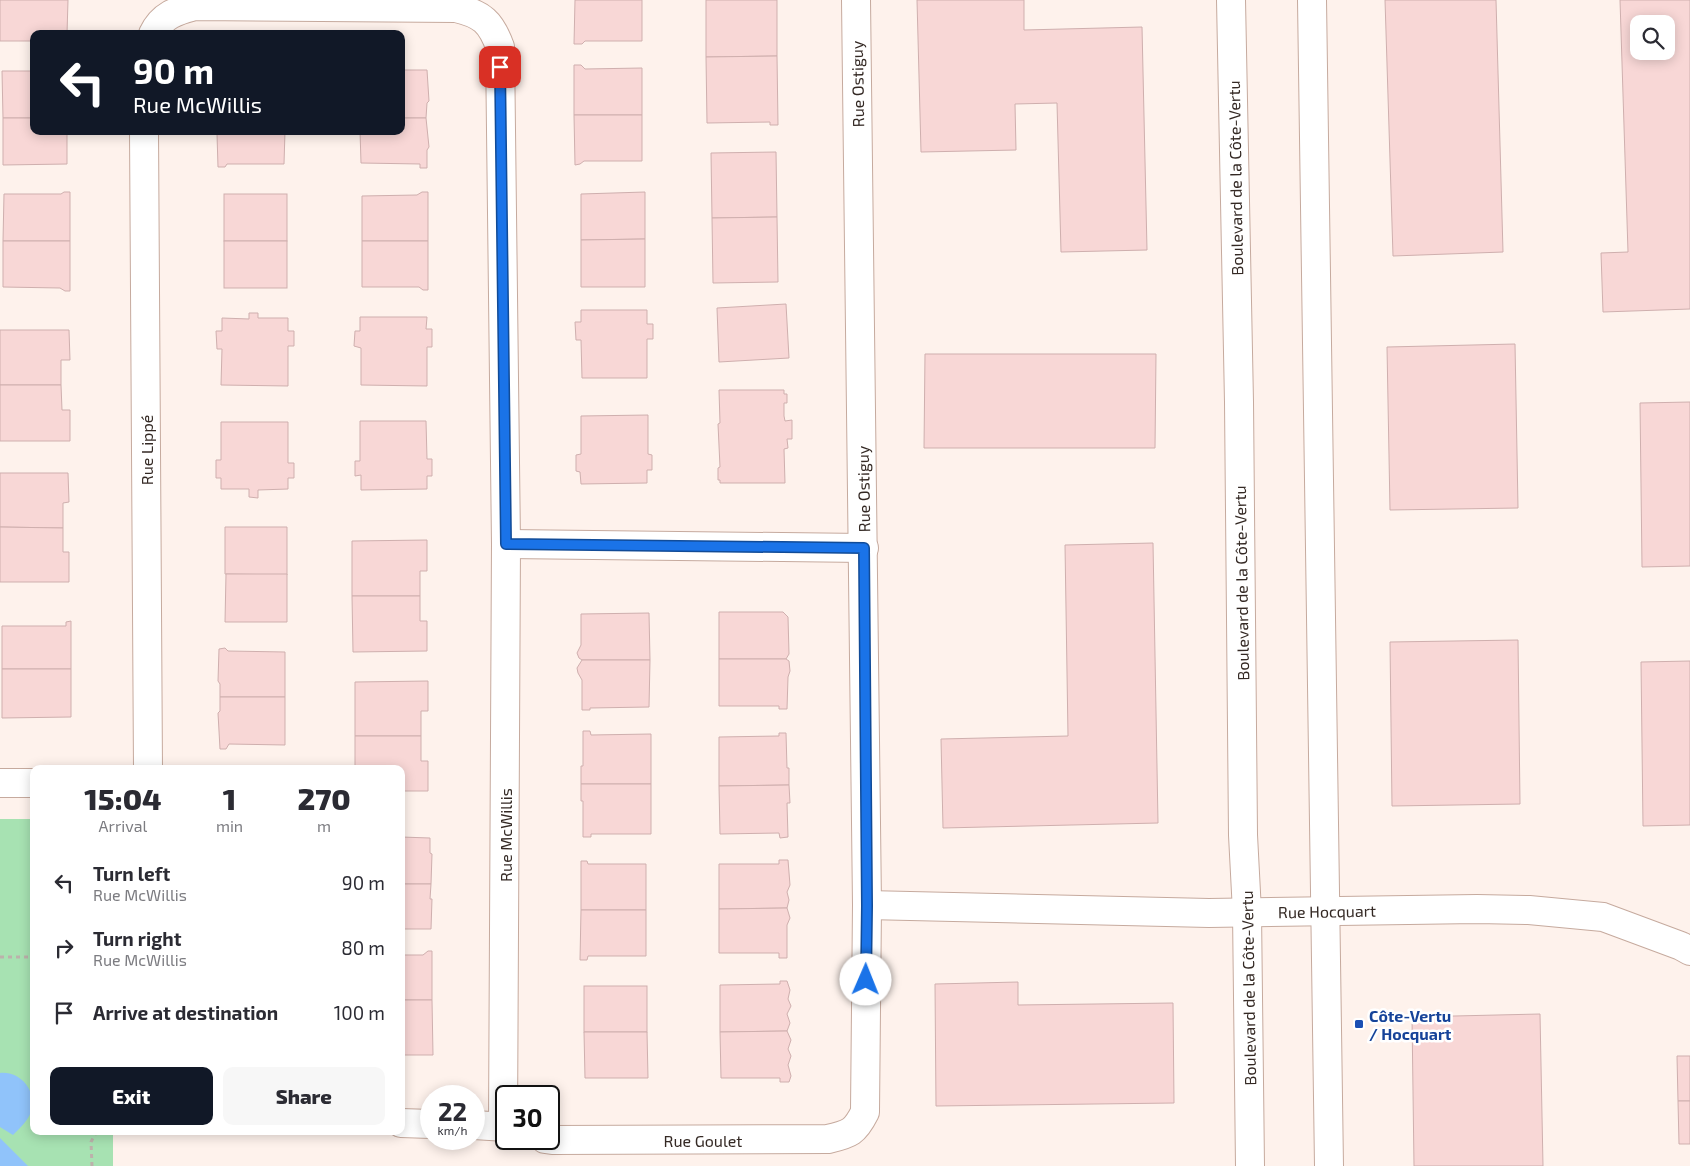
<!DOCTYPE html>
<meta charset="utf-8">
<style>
:root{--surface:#fff;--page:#f7f7f7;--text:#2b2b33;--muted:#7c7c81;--accent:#111827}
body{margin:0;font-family:"Exo 2",sans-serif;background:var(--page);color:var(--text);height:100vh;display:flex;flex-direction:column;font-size:19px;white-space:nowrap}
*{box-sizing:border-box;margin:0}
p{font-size:16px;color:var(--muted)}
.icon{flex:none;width:28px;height:28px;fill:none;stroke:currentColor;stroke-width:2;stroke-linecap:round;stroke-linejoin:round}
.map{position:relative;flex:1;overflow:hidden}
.details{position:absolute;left:30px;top:765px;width:375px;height:370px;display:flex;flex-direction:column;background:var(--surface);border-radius:10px;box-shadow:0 2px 12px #0003}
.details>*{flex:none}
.top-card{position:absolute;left:30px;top:30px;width:375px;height:105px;border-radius:10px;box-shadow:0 2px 12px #0003;background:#111827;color:#fff;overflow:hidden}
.controls{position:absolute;left:1630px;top:15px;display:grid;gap:10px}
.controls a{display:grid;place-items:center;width:45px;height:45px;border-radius:10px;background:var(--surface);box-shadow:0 2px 12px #0003;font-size:25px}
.speed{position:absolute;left:420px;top:1085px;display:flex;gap:10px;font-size:25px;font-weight:700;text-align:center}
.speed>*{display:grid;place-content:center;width:65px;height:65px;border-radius:50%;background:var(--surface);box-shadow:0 2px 12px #0003;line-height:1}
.speed small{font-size:12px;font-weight:400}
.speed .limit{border:2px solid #111;border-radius:8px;background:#fff;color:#111}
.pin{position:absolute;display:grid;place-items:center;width:42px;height:42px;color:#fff;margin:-21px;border-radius:10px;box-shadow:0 2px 8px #0006}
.me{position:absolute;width:55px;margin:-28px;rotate:1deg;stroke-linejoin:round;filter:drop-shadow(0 0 4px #0008)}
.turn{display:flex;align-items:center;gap:18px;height:105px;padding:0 20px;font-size:22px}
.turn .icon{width:65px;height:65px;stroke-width:2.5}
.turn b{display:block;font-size:35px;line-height:42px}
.eta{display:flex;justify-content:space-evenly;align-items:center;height:85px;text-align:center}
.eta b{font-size:30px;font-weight:800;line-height:35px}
.cta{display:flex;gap:10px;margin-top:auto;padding:10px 20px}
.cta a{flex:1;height:58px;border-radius:10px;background:var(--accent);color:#fff;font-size:20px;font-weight:800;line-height:58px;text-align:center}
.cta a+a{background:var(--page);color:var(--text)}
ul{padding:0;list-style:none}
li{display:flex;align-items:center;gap:15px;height:65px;padding:0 20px}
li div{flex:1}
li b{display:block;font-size:19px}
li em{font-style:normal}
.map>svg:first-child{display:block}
.green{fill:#a7e2b2}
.water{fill:#90c3fa}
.building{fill:#f8d7d6;stroke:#cfafae;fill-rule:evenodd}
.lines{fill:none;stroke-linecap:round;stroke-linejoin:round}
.minor-casing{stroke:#c6aa9e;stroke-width:30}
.major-casing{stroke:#c6aa9e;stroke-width:30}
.path{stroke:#bcb1ab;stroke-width:3;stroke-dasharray:4 4;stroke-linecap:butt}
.minor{stroke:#fff;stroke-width:28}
.major{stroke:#fff;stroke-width:28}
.route-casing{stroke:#114b97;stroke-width:12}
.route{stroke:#1a73e8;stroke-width:9}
.transit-dot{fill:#1a4fb4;stroke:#fff;stroke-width:2}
.labels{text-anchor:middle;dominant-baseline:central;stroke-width:5;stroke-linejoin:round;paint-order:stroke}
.street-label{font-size:16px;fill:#342924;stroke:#fff}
.transit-label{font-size:16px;font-weight:bold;fill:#164399;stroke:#fff;text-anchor:start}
</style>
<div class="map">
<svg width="1690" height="1166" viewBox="0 0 1690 1166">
<rect width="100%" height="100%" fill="#fef2ec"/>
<polygon class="green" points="0,819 34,819 34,1131 113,1131 113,1166 0,1166"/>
<g class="water">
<path d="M 0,1073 C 20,1071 36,1090 32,1109 C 29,1120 20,1128 13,1135 L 0,1127 Z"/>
<polygon points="0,1138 28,1166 0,1166"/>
</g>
<g class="building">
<polygon points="0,0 68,0 67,34 34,34 34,41 0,41"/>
<polygon points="575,0 642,0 642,41 585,41 582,44 574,44"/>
<polygon points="706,0 777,0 777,56 706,57"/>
<polygon points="917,0 1024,0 1024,30 1142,27 1147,250 1061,252 1057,103 1015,104 1016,150 921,152"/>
<polygon points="1385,0 1496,0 1503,252 1393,256"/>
<path d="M 1620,0 L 1690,0 L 1690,309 L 1603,312 L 1601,253 L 1628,252 ZM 1639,24 L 1666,24 L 1666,51 L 1639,51 Z"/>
<polygon points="777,56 778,125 770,125 770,122 707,123 706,57"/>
<polygon points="574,65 581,65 585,69 642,68 642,115 574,115"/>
<polygon points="401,70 427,70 429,101 427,103 426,118 401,118"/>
<polygon points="2,71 34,71 34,118 3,118"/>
<polygon points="574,115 642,115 642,161 584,161 580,164 575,165"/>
<polygon points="3,118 34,118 34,131 67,131 67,164 3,165"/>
<polygon points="401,118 426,118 429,147 427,150 427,168 420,168 420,164 361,163 360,131 401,131"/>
<polygon points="219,131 285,131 284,164 227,164 225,167 218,167 217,134 219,134"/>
<polygon points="776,152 777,217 712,218 711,153"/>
<polygon points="64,192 70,192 70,241 3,241 4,194 61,194"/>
<polygon points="422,192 428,192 428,241 362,241 362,196 417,195"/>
<polygon points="645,192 645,239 581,240 581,194"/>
<rect x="224" y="194" width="63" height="47"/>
<polygon points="777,217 778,282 713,283 712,218"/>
<polygon points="645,239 645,287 581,287 581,240"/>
<polygon points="3,241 70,241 70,291 65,291 60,288 3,287"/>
<rect x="224" y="241" width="63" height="47"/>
<polygon points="362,241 428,241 428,290 423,290 419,287 362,287"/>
<polygon points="786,304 789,358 719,362 717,308"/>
<polygon points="581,310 647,310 647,324 653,324 653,339 647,339 647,378 582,378 581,340 576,340 575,322 581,322"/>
<polygon points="249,313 258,313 258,318 288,318 288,331 294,331 294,346 288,346 288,386 221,385 222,349 217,349 216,331 222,331 222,318 249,319"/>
<polygon points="360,317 427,317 426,329 432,329 432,347 427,347 427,386 361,385 361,348 354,346 355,331 360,331"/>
<polygon points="0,330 69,330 70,360 61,360 61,385 0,385"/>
<polygon points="1515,344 1518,508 1390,510 1387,347"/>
<polygon points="925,354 1156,354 1155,448 924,448"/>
<polygon points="0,385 61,385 62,410 70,410 70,441 0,441"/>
<polygon points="719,390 784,390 784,394 787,394 787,403 784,403 784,416 785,421 792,420 792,439 787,439 788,448 784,449 785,483 720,483 720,480 718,480 718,468 720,467 718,424 720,423"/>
<polygon points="1690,402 1690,566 1642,567 1640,403"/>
<polygon points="648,415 648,454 652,455 652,470 647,470 647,483 581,484 580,472 576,471 576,455 581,454 581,416"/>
<polygon points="360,421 426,421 427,459 432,459 432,476 427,476 427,489 361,490 361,475 355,476 355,461 360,461"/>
<polygon points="221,422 288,422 288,463 294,463 294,478 288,478 288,489 258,490 258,498 249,497 249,489 221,489 221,478 216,478 216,460 221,460"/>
<polygon points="0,473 68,473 69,502 63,503 63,528 0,527"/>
<polygon points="0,527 63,528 63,552 69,552 69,582 0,582"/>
<polygon points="225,527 287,527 287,575 225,574"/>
<polygon points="427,540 427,571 420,571 420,596 352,596 352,541"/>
<polygon points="1153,543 1158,823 943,828 941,739 1068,736 1065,545"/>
<polygon points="226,574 287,574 287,622 225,622"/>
<polygon points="352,596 420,596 420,621 427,621 427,651 353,652"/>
<polygon points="719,612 783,612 788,617 789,654 786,659 719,659"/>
<polygon points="649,613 650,660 582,660 579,658 577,653 581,645 581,614"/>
<polygon points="71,621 71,669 2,669 2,626 66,626 66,622"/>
<polygon points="1518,640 1520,804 1392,806 1390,642"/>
<polygon points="225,648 228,651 285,652 285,697 220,697 220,684 218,681 219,649"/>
<polygon points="719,659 786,659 789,661 790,671 788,677 787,709 779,709 779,706 719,706"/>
<polygon points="582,660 650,660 649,707 590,708 590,710 582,710 582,680 578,673 577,668"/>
<polygon points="1690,661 1690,825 1643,826 1641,662"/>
<polygon points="2,669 71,669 71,717 2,718"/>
<polygon points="428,681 428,711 421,711 421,736 355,736 355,682"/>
<polygon points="220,697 285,697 285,745 229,744 226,749 220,749 218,713 220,711"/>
<polygon points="583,731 590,731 591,735 651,734 651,784 581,784 581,766 583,766"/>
<polygon points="779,733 786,733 787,768 789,768 789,785 719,786 719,737 779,736"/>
<polygon points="355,736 421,736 421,761 428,761 428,791 401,791 401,769 355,769"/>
<polygon points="581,784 651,784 651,834 591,834 591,837 583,837 583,801 581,801"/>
<polygon points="789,785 790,803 787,803 788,837 780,838 779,833 720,834 719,786"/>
<polygon points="401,837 430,838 430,853 432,854 431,884 401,884"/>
<polygon points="779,860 788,860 790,885 787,892 789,900 787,908 719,909 719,864 779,864"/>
<polygon points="581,861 587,861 588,864 646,864 646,910 581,910"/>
<polygon points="401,884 431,884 430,899 432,899 431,929 401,929"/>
<polygon points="787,908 790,918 787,925 787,958 779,958 779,953 719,953 719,909"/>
<polygon points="581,910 646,910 646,956 588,956 587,960 580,960"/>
<polygon points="428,951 432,951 432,1000 401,1000 401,955 423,955"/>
<polygon points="780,981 787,981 790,990 788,999 791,1006 787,1014 790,1023 787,1031 720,1032 720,985 780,984"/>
<polygon points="1018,982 1018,1005 1173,1003 1174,1103 936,1106 935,984"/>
<rect x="584" y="986" width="63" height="46"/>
<polygon points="401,1000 432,1000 433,1055 401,1055"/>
<polygon points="1540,1014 1543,1166 1414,1166 1412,1017"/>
<polygon points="787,1031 791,1040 788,1049 791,1056 788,1065 791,1076 789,1082 780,1082 780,1078 721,1078 720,1032"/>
<polygon points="584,1032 647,1032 648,1078 585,1078"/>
<polygon points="1677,1056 1690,1056 1690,1101 1678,1101"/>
<polygon points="1678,1101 1690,1101 1690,1144 1679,1144"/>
</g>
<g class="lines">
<g class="minor-casing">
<g id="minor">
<path d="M 153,34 C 162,15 176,11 195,6 L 456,8 C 482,14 491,22 500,47 L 506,544 L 503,1126"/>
<polyline points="144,131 148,769"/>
<polyline points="506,544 864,548"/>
<polyline points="0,783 34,783"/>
<polyline points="867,905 1209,913 1477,909 1529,910 1603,917 1681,946 1690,951"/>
<polyline points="401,1123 431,1124"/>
<polyline points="474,1125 506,1127"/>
<path d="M 545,1139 L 552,1140 L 828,1139 C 850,1134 855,1132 865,1112 L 867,905 L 856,0"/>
</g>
</g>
<g class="major-casing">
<g id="major">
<polyline points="1231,0 1239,402 1243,835 1247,912 1250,1166"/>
<polyline points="1312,0 1329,1166"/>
</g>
</g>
<g class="path">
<polyline points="0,957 34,957"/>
<polyline points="92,1166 91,1142 97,1131"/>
</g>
<use href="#minor" class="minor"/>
<use href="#major" class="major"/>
</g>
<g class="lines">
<g class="route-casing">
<polyline id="route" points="500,67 506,544 864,548 867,906 866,980"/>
</g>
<use href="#route" class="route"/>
</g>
<rect class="transit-dot" x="1354" y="1019" width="10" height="10" rx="2.5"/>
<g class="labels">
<g class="street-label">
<text transform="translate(857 84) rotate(-91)">Rue Ostiguy</text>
<text transform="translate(1235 178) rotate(-91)">Boulevard de la Côte-Vertu</text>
<text transform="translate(146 450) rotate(-90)">Rue Lippé</text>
<text transform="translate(863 489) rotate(-91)">Rue Ostiguy</text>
<text transform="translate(1241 583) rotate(-91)">Boulevard de la Côte-Vertu</text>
<text transform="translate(505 835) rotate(-90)">Rue McWillis</text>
<text transform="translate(1327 911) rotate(-1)">Rue Hocquart</text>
<text transform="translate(1248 988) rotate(-91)">Boulevard de la Côte-Vertu</text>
<text x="703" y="1140">Rue Goulet</text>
</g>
<g class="transit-label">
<text x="1369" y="1015">Côte-Vertu<tspan x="1369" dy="18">/ Hocquart</tspan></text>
</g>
</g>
</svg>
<div class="controls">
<a><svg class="icon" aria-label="search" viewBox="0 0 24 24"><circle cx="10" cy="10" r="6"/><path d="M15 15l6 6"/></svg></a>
</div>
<div class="speed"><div>22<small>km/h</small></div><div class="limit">30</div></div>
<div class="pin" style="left:500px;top:67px;background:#d93025"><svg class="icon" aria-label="arrive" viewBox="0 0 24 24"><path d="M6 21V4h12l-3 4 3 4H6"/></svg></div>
<svg class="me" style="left:866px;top:980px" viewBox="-20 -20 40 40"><circle r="19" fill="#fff"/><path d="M0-13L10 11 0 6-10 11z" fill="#1a73e8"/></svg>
<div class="top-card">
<div class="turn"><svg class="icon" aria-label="left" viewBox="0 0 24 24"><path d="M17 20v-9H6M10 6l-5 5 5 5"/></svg><div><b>90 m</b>Rue McWillis</div></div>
</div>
<section class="details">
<div class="eta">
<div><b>15:04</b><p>Arrival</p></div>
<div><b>1</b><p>min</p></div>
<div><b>270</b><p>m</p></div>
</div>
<ul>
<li><svg class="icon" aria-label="left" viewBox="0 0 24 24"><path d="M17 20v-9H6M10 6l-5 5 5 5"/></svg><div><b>Turn left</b><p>Rue McWillis</p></div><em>90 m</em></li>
<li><svg class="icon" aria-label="right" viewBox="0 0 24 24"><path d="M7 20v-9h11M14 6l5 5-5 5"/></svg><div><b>Turn right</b><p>Rue McWillis</p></div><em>80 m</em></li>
<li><svg class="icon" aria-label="arrive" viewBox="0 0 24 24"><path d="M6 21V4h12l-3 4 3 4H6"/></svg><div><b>Arrive at destination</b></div><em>100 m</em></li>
</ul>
<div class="cta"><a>Exit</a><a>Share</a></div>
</section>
</div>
